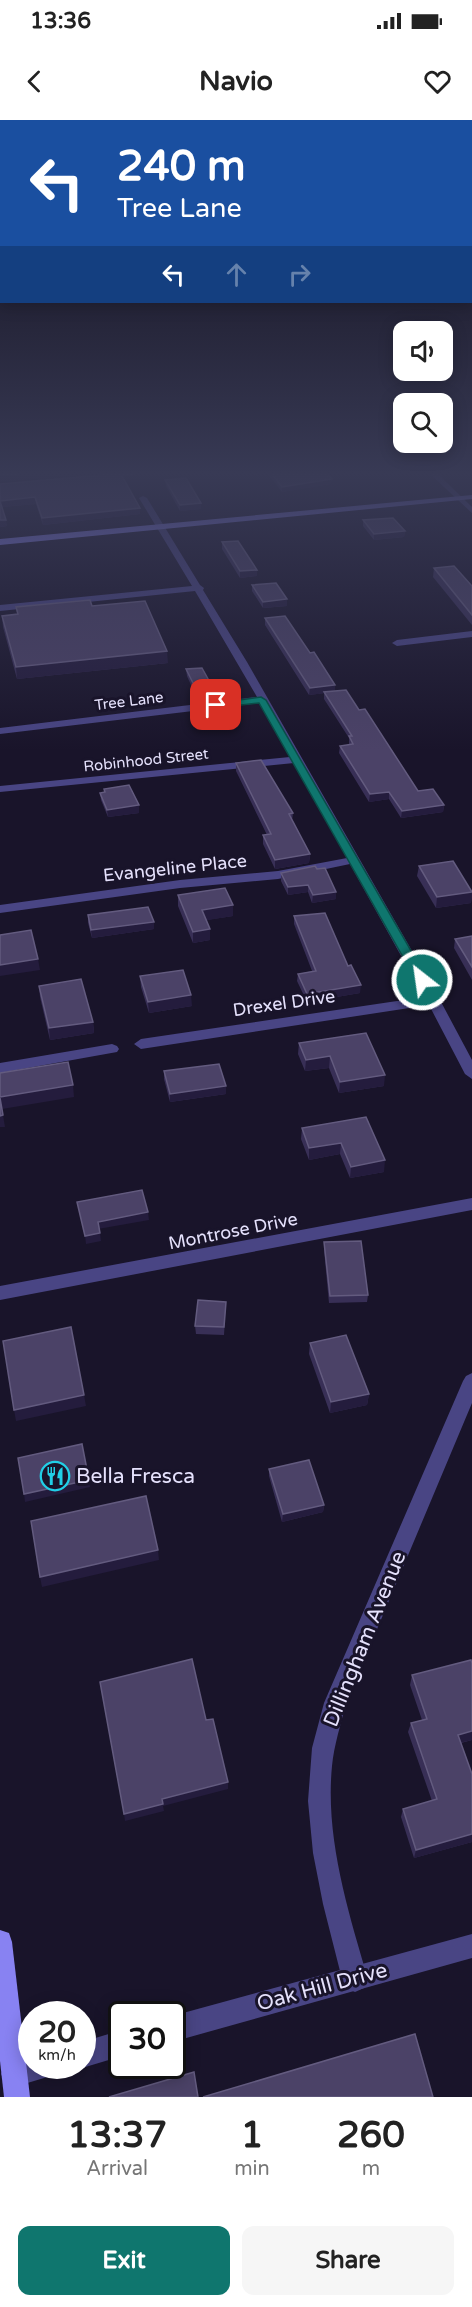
<!DOCTYPE html>
<style>
:root{--surface:#fff;--page:#f6f6f6;--text:#222;--muted:#767676;--accent:#0f766e}
body{margin:0;font-family:"Varela Round",sans-serif;background:var(--page);color:var(--text);height:100vh;display:flex;flex-direction:column;font-size:22px;white-space:nowrap}
*{box-sizing:border-box;margin:0}
p{font-size:20px;color:var(--muted)}
.icon{flex:none;width:33px;height:33px;fill:none;stroke:currentColor;stroke-width:2;stroke-linecap:round;stroke-linejoin:round}
.map{position:relative;height:1977px;overflow:hidden}
.panel{display:flex;flex-direction:column;background:var(--surface);flex:1}
.panel>*{flex:none}
.top-card{position:absolute;left:0px;top:0px;width:472px;height:183px;box-shadow:0 3px 15px #0003;background:#1a4fa0;color:#fff;overflow:hidden}
.controls{position:absolute;left:393px;top:201px;display:grid;gap:12px}
.controls a{display:grid;place-items:center;width:60px;height:60px;border-radius:12px;background:var(--surface);box-shadow:0 3px 15px #0003;font-size:30px}
.speed{position:absolute;left:18px;top:1881px;display:flex;gap:12px;font-size:30px;font-weight:700;text-align:center}
.speed>*{display:grid;place-content:center;width:78px;height:78px;border-radius:50%;background:var(--surface);box-shadow:0 3px 15px #0003;line-height:1}
.speed small{font-size:15px;font-weight:400}
.speed .limit{border:3px solid #111;border-radius:9px;background:#fff;color:#111}
.pin{position:absolute;display:grid;place-items:center;width:51px;height:51px;color:#fff;margin:-26px;border-radius:12px;box-shadow:0 3px 9px #0006}
.me{position:absolute;width:66px;margin:-33px;rotate:330deg;stroke-linejoin:round;filter:drop-shadow(0 0 4px #0008)}
.turn{display:flex;align-items:center;gap:21px;height:126px;padding:0 18px;font-size:27px}
.turn .icon{width:78px;height:78px;stroke-width:2.5}
.turn b{display:block;font-size:42px;line-height:51px}
.lanes{display:flex;align-items:center;height:57px;padding:0 18px;background:#0003;justify-content:center;gap:30px;direction:ltr}
.lanes .off{opacity:.35}
.eta{display:flex;justify-content:space-evenly;align-items:center;height:102px;text-align:center}
.eta b{font-size:36px;font-weight:700;line-height:42px}
.cta{display:flex;gap:12px;margin-top:auto;padding:12px 18px}
.cta a{flex:1;height:69px;border-radius:12px;background:var(--accent);color:#fff;font-size:24px;font-weight:700;line-height:69px;text-align:center}
.cta a+a{background:var(--page);color:var(--text)}
.status{display:flex;justify-content:space-between;align-items:center;height:42px;padding:0 30px;background:var(--surface);direction:ltr}
.status svg{height:16px;fill:currentColor}
header{display:flex;justify-content:space-between;align-items:center;height:78px;padding:0 18px;background:var(--surface);font-size:27px;font-weight:700}
.map>svg:first-child{display:block}
.lines{fill:none;stroke-linecap:round;stroke-linejoin:round}
.minor{fill:#494584;fill-rule:evenodd}
.tertiary{fill:#494584;fill-rule:evenodd}
.secondary{fill:#8882f2;fill-rule:evenodd}
.wall{fill:#382f56}
.shaded-wall{fill:#241c3d}
.building{fill:#4b4267;stroke:#635b7f;stroke-width:1.5}
.route{fill:#0f766e;stroke:#0a4d48;stroke-width:1.5}
.labels{text-anchor:middle;dominant-baseline:central;stroke-width:6;stroke-linejoin:round;paint-order:stroke}
.far-street-label{font-size:15px;fill:#e5e1fc;stroke:#19142a}
.street-label{font-size:18px;fill:#e5e1fc;stroke:#19142a}
.near-poi-label{font-size:21px;fill:#e5e1fc;stroke:#19142a;text-anchor:start}
.near-street-label{font-size:21px;fill:#e5e1fc;stroke:#19142a}
</style>
<div class="status"><b>13:36</b><svg viewBox="0 0 49 12"><path d="M0 12V9h3v3zM5 12V6h3v6zM10 12V3h3v9zM15 12V0h3v12zM26 1h20v11H26zM47 4h2v5h-2z"/></svg></div>
<header><svg class="icon" aria-label="back" viewBox="0 0 24 24"><path d="M15 5l-7 7 7 7"/></svg>Navio<svg class="icon" aria-label="heart" viewBox="0 0 24 24"><path d="M12 20l-8-8c-3-5 5-10 8-4 3-6 11-1 8 4z"/></svg></header>
<div class="map">
<svg width="472" height="1977" viewBox="0 0 472 1977">
<rect width="100%" height="100%" fill="#19142a"/>
<g class="lines">
<g class="minor">
<polygon points="139,354 103,359 99,357 112,354"/>
<polygon points="430,354 438,354 472,387 472,393"/>
<polygon points="143,376 147,378 200,465 204,468 203,470 247,542 440,880 472,940 472,959 465,954 429,885 141,929 134,924 141,919 424,877 350,744 278,759 180,768 0,793 0,785 180,760 278,751 347,738 294,643 0,672 0,666 290,637 260,583 0,614 0,608 257,577 195,471 0,491 0,485 192,466 139,378"/>
<polygon points="472,511 472,517 397,526 392,523 397,520"/>
<polygon points="112,924 117,926 119,929 117,932 0,953 0,943"/>
<polygon points="472,1078 472,1090 0,1180 0,1166"/>
<path d="M 472,1253 L 472,1283 L 346,1583 C 341,1604 334,1625 332,1646 C 325,1718 348,1791 368,1859 L 364,1868 L 355,1872 L 346,1868 L 342,1859 L 323,1784 L 313,1733 L 308,1681 L 312,1628 L 324,1583 L 463,1261 L 466,1256 Z"/>
</g>
<g class="tertiary">
<polygon points="472,1814 472,1838 172,1922 172,1896"/>
<polygon points="122,1910 122,1936 82,1948 76,1946 82,1946 82,1922"/>
<polygon points="32,1936 32,1946 58,1946 54,1955 14,1967 5,1963 1,1954 5,1945"/>
</g>
<g class="secondary">
<polygon points="472,375 472,379 0,425 0,419"/>
<polygon points="0,1810 9,1813 12,1822 30,1977 4,1977 0,1941"/>
</g>
</g>
<g class="wall">
<polygon points="268,354 328,354 331,364 282,372"/>
<polygon points="165,360 201,383 201,389 180,391 166,366"/>
<polygon points="0,364 140,394 43,405 36,384 2,387 7,406 0,407"/>
<polygon points="363,400 405,411 404,417 374,420 363,406"/>
<polygon points="222,422 257,450 257,456 240,458 222,429"/>
<polygon points="434,448 472,466 472,505 433,457"/>
<polygon points="252,465 287,486 263,488 252,471"/>
<polygon points="92,486 168,543 17,559 3,507 2,496 17,494 16,487"/>
<polygon points="265,498 335,571 359,590 418,671 444,685 443,692 401,698 389,679 369,682 339,633 340,626 349,625 349,618 324,579 324,573 309,575 265,505"/>
<polygon points="186,549 212,573 195,574 187,556"/>
<polygon points="236,643 293,693 292,701 310,734 309,743 275,749 263,724 263,715 267,715 236,651"/>
<polygon points="104,669 139,693 108,697 101,680 100,673 104,672"/>
<polygon points="315,746 336,779 312,783 308,772 288,775 281,761 281,753"/>
<polygon points="419,746 472,772 471,783 436,788 417,756"/>
<polygon points="178,775 233,785 233,796 206,800 210,820 193,823 178,786"/>
<polygon points="88,795 154,802 154,809 92,818 88,803"/>
<polygon points="294,796 348,846 360,873 307,882 297,861 298,854 312,851 294,804"/>
<polygon points="472,816 472,860 454,828 455,819"/>
<polygon points="140,856 192,886 149,893 141,867"/>
<polygon points="39,866 93,902 94,913 50,920 40,877"/>
<polygon points="366,913 384,966 339,973 329,948 305,951 298,934 299,923"/>
<polygon points="164,951 226,974 170,982 164,959"/>
<polygon points="366,997 384,1052 350,1058 340,1034 309,1040 301,1019 302,1008"/>
<polygon points="324,1122 368,1175 367,1182 329,1183 324,1130"/>
<polygon points="226,1182 224,1215 196,1214 195,1206"/>
<polygon points="310,1223 369,1274 367,1285 330,1293 309,1234"/>
<polygon points="269,1349 324,1385 323,1392 282,1402 269,1356"/>
<polygon points="412,1555 472,1620 461,1623 472,1654 472,1722 414,1738 401,1697 403,1689 432,1681 408,1612 411,1603 422,1600 410,1565"/>
</g>
<g class="shaded-wall">
<polygon points="19,354 92,354 0,362 0,355"/>
<polygon points="332,359 331,364 282,372 282,367"/>
<polygon points="35,377 36,384 1,387 0,381"/>
<polygon points="201,383 201,389 180,391 180,385"/>
<polygon points="140,388 140,394 43,405 42,398"/>
<polygon points="0,400 6,400 7,406 0,407"/>
<polygon points="405,411 404,417 374,420 374,414"/>
<polygon points="257,450 257,456 240,458 240,451"/>
<polygon points="287,479 287,486 263,488 263,482"/>
<polygon points="167,531 168,543 17,559 16,547"/>
<polygon points="335,565 335,572 309,575 310,568"/>
<polygon points="212,566 212,573 195,574 195,567"/>
<polygon points="389,672 389,679 369,682 370,674"/>
<polygon points="139,685 139,693 108,697 107,690"/>
<polygon points="444,685 443,692 401,698 402,691"/>
<polygon points="310,734 309,743 275,749 275,740"/>
<polygon points="308,765 308,772 288,775 288,767"/>
<polygon points="336,772 336,779 312,783 313,775"/>
<polygon points="472,772 471,783 436,788 437,777"/>
<polygon points="233,785 233,796 202,801 202,790"/>
<polygon points="154,802 154,809 92,818 91,810"/>
<polygon points="210,809 210,820 193,823 193,812"/>
<polygon points="38,839 40,850 0,856 0,845"/>
<polygon points="361,865 360,873 307,882 307,874"/>
<polygon points="191,875 192,886 149,893 148,882"/>
<polygon points="93,902 94,913 50,920 49,908"/>
<polygon points="330,936 329,948 305,951 306,940"/>
<polygon points="385,955 384,966 339,973 340,962"/>
<polygon points="73,965 74,977 2,989 0,977"/>
<polygon points="226,966 226,974 170,982 170,974"/>
<polygon points="3,995 5,1007 0,1007 0,996"/>
<polygon points="341,1023 340,1034 309,1040 309,1028"/>
<polygon points="385,1040 384,1052 350,1058 351,1047"/>
<polygon points="148,1092 149,1100 98,1109 98,1102"/>
<polygon points="100,1113 101,1121 86,1124 85,1116"/>
<polygon points="369,1274 367,1285 330,1293 331,1282"/>
<polygon points="84,1275 86,1286 16,1301 14,1290"/>
<polygon points="89,1360 90,1367 25,1382 24,1374"/>
<polygon points="324,1385 323,1392 282,1402 283,1394"/>
<polygon points="158,1430 159,1440 42,1467 40,1457"/>
<polygon points="472,1611 472,1620 455,1624 458,1615"/>
<polygon points="228,1662 228,1669 163,1686 164,1691 125,1701 124,1694 162,1679"/>
<polygon points="472,1714 472,1722 414,1738 416,1730"/>
</g>
<g class="building">
<polygon points="0,354 19,354 0,355"/>
<polygon points="114,354 121,354 140,388 42,398 35,377 0,381 0,364"/>
<polygon points="272,354 328,354 332,359 282,367"/>
<polygon points="186,358 201,383 180,385 165,360"/>
<polygon points="0,381 6,400 0,400"/>
<polygon points="393,398 405,411 374,414 363,400"/>
<polygon points="238,421 257,450 240,451 222,422"/>
<polygon points="454,446 472,466 472,495 434,448"/>
<polygon points="276,463 287,479 263,482 252,465"/>
<polygon points="90,480 92,486 145,481 167,531 16,547 2,496 18,494 16,487"/>
<polygon points="285,496 310,533 314,532 335,565 310,568 265,498"/>
<polygon points="202,548 212,566 195,567 186,549"/>
<polygon points="346,570 359,590 365,589 418,671 433,669 444,685 402,691 389,672 370,674 340,626 353,624 349,616 352,616 324,572"/>
<polygon points="261,640 293,693 289,694 310,734 275,740 263,715 271,714 236,643"/>
<polygon points="129,665 139,685 107,690 100,673 105,672 104,669"/>
<polygon points="453,741 472,772 437,777 419,746"/>
<polygon points="315,746 317,749 325,748 336,772 313,775 308,765 288,767 281,753"/>
<polygon points="225,768 233,785 202,790 210,809 193,812 178,775"/>
<polygon points="148,787 154,802 91,810 88,795"/>
<polygon points="325,793 348,846 351,845 361,865 307,874 298,854 316,851 294,796"/>
<polygon points="31,810 38,839 0,845 0,815"/>
<polygon points="472,816 472,847 455,819"/>
<polygon points="183,850 191,875 148,882 140,856"/>
<polygon points="81,859 93,902 49,908 39,866"/>
<polygon points="366,913 385,955 340,962 330,936 306,940 299,923"/>
<polygon points="68,942 73,965 0,977 0,953"/>
<polygon points="219,944 226,966 170,974 164,951"/>
<polygon points="0,978 3,995 0,996"/>
<polygon points="366,997 385,1040 351,1047 341,1023 309,1028 302,1008"/>
<polygon points="142,1070 148,1092 98,1102 100,1113 85,1116 77,1082"/>
<polygon points="361,1121 368,1175 330,1176 324,1122"/>
<polygon points="198,1180 226,1182 224,1207 195,1206"/>
<polygon points="71,1207 84,1275 14,1290 3,1221"/>
<polygon points="346,1215 369,1274 331,1282 310,1223"/>
<polygon points="82,1324 89,1360 24,1374 18,1338"/>
<polygon points="309,1340 324,1385 283,1394 269,1349"/>
<polygon points="146,1376 158,1430 40,1457 31,1401"/>
<polygon points="192,1539 206,1600 213,1599 228,1662 162,1679 163,1684 124,1694 100,1562"/>
<polygon points="471,1540 472,1543 472,1611 458,1615 472,1654 472,1714 416,1730 403,1689 437,1679 411,1603 427,1599 412,1555"/>
<polygon points="415,1914 433,1977 203,1977"/>
<polygon points="194,1952 198,1977 109,1977"/>
</g>
<linearGradient id="sky" x2="0" y2="1"><stop stop-color="#0e0b17"/><stop offset="0.56" stop-color="#383a55"/><stop offset="1" stop-color="#383a55" stop-opacity="0"/></linearGradient>
<rect width="472" height="631" fill="url(#sky)"/>
<polygon class="route" points="261,577 266,580 428,860 426,863 417,863 416,860 259,583 216,588 211,585 216,583"/>
<defs>
<g id="restaurant-ring" transform="scale(1.5)"><circle r="9.5" fill="#19142a" stroke="#21cfe7" stroke-width="1.5"/><path d="M-5-6h1v4h1v-4h1v4h1v-4h1v5L-1.5 .5V6h-2V.5L-5-1ZM5-6V6H3V1.5H1.5Q1.5-4 5-6Z" fill="#21cfe7"/></g>
</defs>
<g fill-rule="evenodd">
<use href="#restaurant-ring" x="55" y="1356"/>
</g>
<g class="labels">
<g class="far-street-label">
<text transform="translate(129 581) rotate(-7)">Tree Lane</text>
<text transform="translate(146 640) rotate(-6)">Robinhood Street</text>
</g>
<g class="street-label">
<text transform="translate(175 748) rotate(-6)">Evangeline Place</text>
<text transform="translate(284 883) rotate(-8)">Drexel Drive</text>
<text transform="translate(233 1111) rotate(-11)">Montrose Drive</text>
</g>
<g class="near-poi-label">
<text x="76" y="1356">Bella Fresca</text>
</g>
<g class="near-street-label">
<text transform="translate(365 1519) rotate(-68)">Dillingham Avenue</text>
<text transform="translate(322 1867) rotate(-15)">Oak Hill Drive</text>
</g>
</g>
</svg>
<div class="controls">
<a><svg class="icon" aria-label="sound" viewBox="0 0 24 24"><path d="M4 9h4l5-4v14l-5-4H4zM17 9q2 3 0 6"/></svg></a>
<a><svg class="icon" aria-label="search" viewBox="0 0 24 24"><circle cx="10" cy="10" r="6"/><path d="M15 15l6 6"/></svg></a>
</div>
<div class="speed"><div>20<small>km/h</small></div><div class="limit">30</div></div>
<div class="pin" style="left:216px;top:585px;background:#d93025"><svg class="icon" aria-label="arrive" viewBox="0 0 24 24"><path d="M6 21V4h12l-3 4 3 4H6"/></svg></div>
<svg class="me" style="left:422px;top:860px" viewBox="-20 -20 40 40"><circle r="17" fill="#0f766e" stroke="#fff" stroke-width="3"/><path d="M0-11L8 9 0 5-8 9z" fill="#fff"/></svg>
<div class="top-card">
<div class="turn"><svg class="icon" aria-label="left" viewBox="0 0 24 24"><path d="M17 20v-9H6M10 6l-5 5 5 5"/></svg><div><b>240 m</b>Tree Lane</div></div>
<div class="lanes"><svg class="icon" aria-label="left" viewBox="0 0 24 24"><path d="M17 20v-9H6M10 6l-5 5 5 5"/></svg><svg class="icon off" aria-label="ahead" viewBox="0 0 24 24"><path d="M12 20V5M6 11l6-6 6 6"/></svg><svg class="icon off" aria-label="right" viewBox="0 0 24 24"><path d="M7 20v-9h11M14 6l5 5-5 5"/></svg></div>
</div>
</div>
<section class="panel">
<div class="eta">
<div><b>13:37</b><p>Arrival</p></div>
<div><b>1</b><p>min</p></div>
<div><b>260</b><p>m</p></div>
</div>
<div class="cta"><a>Exit</a><a>Share</a></div>
</section>
